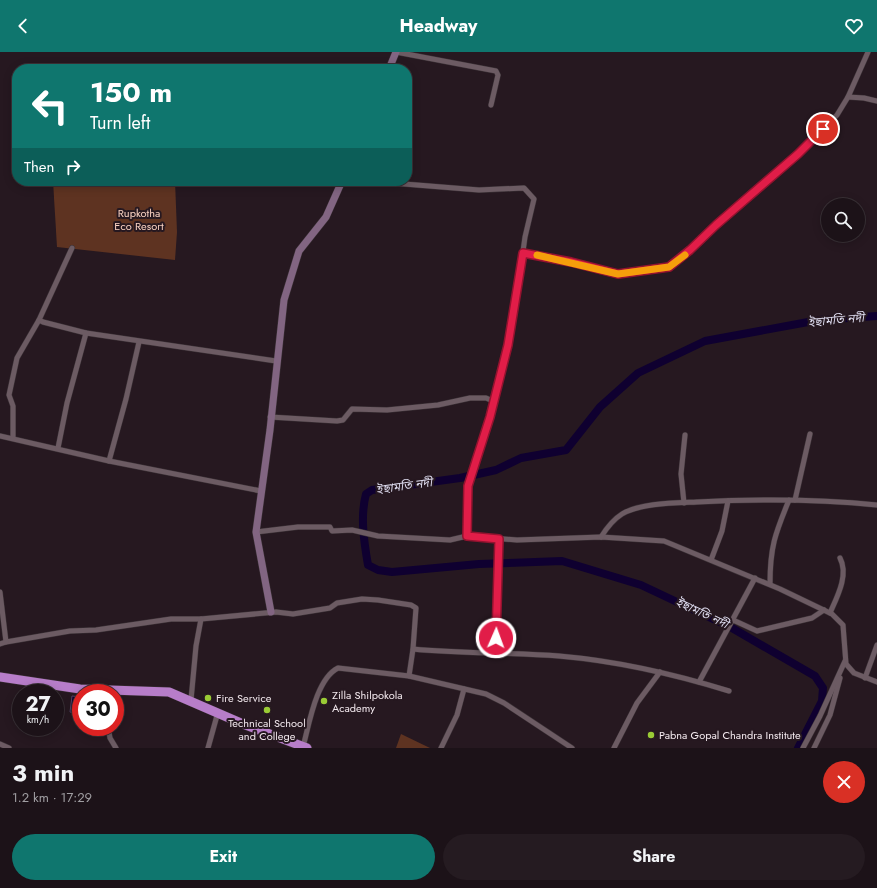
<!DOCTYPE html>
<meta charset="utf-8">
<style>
:root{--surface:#1c1218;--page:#251b21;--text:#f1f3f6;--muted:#a09ea2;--line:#3a3237;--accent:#0f766e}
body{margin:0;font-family:Jost,"Noto Sans Bengali",sans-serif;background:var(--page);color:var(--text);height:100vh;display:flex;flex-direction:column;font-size:15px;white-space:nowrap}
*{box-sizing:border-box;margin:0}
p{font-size:13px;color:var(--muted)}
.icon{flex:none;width:22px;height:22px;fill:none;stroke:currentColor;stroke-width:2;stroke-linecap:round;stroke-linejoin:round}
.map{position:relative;height:696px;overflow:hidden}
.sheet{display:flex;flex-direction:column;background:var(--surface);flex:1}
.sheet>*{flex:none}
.top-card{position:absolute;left:12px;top:12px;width:400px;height:122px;border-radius:16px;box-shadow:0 2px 10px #0003,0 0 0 1px var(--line);background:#0f766e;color:#fff;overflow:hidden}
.controls{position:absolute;left:821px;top:146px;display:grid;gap:8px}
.controls a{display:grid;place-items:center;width:44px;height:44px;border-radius:50%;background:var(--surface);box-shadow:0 2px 10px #0003,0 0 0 1px var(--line);font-size:20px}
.speed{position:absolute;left:12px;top:632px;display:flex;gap:8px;font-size:20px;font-weight:700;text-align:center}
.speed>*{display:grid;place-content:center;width:52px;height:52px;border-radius:50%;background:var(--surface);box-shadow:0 2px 10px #0003,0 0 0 1px var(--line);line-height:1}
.speed small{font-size:10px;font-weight:400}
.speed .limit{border:6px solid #d22;background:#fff;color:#111}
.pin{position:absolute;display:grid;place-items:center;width:34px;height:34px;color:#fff;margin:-17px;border:2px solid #fff;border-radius:50%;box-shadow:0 1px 4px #0007}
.me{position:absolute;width:44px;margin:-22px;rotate:2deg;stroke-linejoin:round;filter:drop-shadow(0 0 3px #0008)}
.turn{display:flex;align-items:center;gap:14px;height:84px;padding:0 12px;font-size:18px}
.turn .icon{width:52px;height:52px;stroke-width:2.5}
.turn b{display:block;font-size:28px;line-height:34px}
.then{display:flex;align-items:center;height:38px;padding:0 12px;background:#0003;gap:8px;font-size:15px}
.round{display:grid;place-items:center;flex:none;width:42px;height:42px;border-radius:21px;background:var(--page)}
.summary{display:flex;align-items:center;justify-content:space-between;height:68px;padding:0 12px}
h1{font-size:24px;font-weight:700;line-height:30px}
.cta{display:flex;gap:8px;margin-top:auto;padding:8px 12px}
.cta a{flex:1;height:46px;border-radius:24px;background:var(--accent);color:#fff;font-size:16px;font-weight:700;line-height:46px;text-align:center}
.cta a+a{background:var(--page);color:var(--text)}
header{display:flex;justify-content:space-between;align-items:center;height:52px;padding:0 12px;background:var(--accent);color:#fff;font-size:18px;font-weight:700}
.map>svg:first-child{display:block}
.green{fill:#5e3321}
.water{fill:#0f0030;stroke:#534669}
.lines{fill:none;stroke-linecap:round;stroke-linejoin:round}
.river{stroke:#0f0030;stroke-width:8}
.street-casing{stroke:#3c3237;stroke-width:6}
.secondary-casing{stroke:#3c3237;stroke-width:8}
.highway-casing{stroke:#3c3237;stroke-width:10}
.street{stroke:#6c5b63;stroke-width:5}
.secondary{stroke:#826582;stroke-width:7}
.highway{stroke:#b77dc9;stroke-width:9}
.route-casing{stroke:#92132f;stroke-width:10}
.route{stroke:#e11d48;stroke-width:7}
.slow{stroke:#f59e0b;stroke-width:7}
.poi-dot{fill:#9acb35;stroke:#261820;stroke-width:1.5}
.labels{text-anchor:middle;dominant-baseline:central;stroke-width:4;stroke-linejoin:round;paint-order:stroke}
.park-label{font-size:11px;fill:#fad2c2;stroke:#261820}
.poi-label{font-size:11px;fill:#f2e8ed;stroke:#261820;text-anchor:start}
.water-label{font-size:12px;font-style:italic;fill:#dfddf0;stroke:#261820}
</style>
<header><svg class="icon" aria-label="back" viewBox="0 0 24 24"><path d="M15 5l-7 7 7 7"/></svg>Headway<svg class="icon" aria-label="heart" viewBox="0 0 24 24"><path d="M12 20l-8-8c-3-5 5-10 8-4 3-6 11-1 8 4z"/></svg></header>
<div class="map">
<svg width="877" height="696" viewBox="0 0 877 696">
<rect width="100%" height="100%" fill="#261820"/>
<g class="green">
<polygon points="53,129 175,129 177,180 175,208 57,195"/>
<polygon points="401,682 430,696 396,696"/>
</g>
<polygon class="water" points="72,644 81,645 81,662 70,660"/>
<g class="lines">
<path class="river" d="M 798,696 L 822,649 L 823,636 L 815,624 L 732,576 L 641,533 L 562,509 L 479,512 L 392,520 L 378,518 L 368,513 C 364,490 360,464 366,442 L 372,438 L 460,426 L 496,418 L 521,406 L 566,398 L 600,355 L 638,321 L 705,289 L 819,268 L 877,264"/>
<g class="street-casing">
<g id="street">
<polyline points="396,0 496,19 498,23 491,53"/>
<polyline points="868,0 848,45 864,46 877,49"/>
<polyline points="367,129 479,138 524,136 534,147 525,185 515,257 508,293 493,349"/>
<polyline points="72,196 39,268 43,270 86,281 276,309"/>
<polyline points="523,201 618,222 669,215 697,193 716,173 798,102 837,63 848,45"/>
<polyline points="270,365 337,369 343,368 352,357 387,358 438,353 470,346 486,346 493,349 490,365 468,434 467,484"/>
<polyline points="0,384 109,409 261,439"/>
<polyline points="13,386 13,354 9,343 17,306 39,268"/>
<polyline points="58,396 67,351 86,281"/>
<polyline points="109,409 126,347 139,290"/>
<polyline points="795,448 810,382"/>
<polyline points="684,451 681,422 685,383"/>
<polyline points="256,480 298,475 330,475 332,479 352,478 378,484 450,488 467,484 517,488 601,485 664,489 780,537 832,562 843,573 846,612 854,621 877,630"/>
<path d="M 601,485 C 606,477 614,467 622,462 C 640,451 676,451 697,450 C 757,447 817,447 877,453"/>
<polyline points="711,508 722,479 728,449"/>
<path d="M 770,532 C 770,495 775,482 789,448"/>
<polyline points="0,540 6,590 70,579 96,578 171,567 201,567 276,560 293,562 330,556 337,551 362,547 378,548 411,553 416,556 413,597 409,624"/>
<path d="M 830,561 C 837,545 849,523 840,506"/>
<polyline points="733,568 757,579 812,566 824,558"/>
<polyline points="0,592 6,590"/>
<path d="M 413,597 C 462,602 511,600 559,604 C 617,609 674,622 729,639"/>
<polyline points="495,600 499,487"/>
<polyline points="865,626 877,593"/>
<polyline points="699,630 755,526"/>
<polyline points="191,648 196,594 201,567"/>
<polyline points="108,675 110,686 116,696"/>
<polyline points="0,692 9,696"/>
<path d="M 303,695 C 309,673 316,627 338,616 L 409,624 L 486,642 L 504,651 L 572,696"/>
<polyline points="208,696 218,660"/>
<polyline points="441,696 457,663 464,637"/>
<polyline points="614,696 637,651 660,620"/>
<polyline points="803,696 820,664 845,609"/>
<polyline points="814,696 830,663 840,626"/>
</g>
</g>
<g class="secondary-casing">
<g id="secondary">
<polyline points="389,17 396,0"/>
<polyline points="271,560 256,480 270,378 284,248 299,199 326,165 342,129"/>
</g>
</g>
<g class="highway-casing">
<polyline id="highway" points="0,625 80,637 169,640 243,672 307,696"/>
</g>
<use href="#street" class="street"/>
<use href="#secondary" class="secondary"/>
<use href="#highway" class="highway"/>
</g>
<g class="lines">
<g class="route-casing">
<polyline id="route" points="496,586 499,487 467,484 468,434 490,365 508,293 523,201 571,210 618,222 669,215 690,198 716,173 798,102 823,77"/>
</g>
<use href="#route" class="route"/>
<polyline class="slow" points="537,203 618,222 669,215 685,203"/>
</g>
<g class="poi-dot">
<circle cx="208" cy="646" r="4"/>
<circle cx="324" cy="649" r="4"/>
<circle cx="267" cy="658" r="4"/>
<circle cx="651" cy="683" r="4"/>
</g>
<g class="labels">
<g class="park-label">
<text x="139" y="161">Rupkotha<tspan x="139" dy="13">Eco Resort</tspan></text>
</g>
<g class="poi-label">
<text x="332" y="643">Zilla Shilpokola<tspan x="332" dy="13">Academy</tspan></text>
<text x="216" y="646">Fire Service</text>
<text x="267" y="671" text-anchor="middle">Technical School<tspan x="267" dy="13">and College</tspan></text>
<text x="659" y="683">Pabna Gopal Chandra Institute</text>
</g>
<g class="water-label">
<text transform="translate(836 268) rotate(-5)">ইছামতি নদী</text>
<text transform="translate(404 434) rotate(-8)">ইছামতি নদী</text>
<text transform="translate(702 561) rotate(25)">ইছামতি নদী</text>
</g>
</g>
</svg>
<div class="controls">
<a><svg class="icon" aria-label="search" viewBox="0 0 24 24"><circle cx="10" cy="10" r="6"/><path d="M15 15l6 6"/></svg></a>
</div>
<div class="speed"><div>27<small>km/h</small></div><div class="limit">30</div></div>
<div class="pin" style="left:823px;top:77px;background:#d93025"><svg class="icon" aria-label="arrive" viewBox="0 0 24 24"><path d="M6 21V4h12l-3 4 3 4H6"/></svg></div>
<svg class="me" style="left:496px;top:586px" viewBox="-20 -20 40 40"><circle r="17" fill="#e11d48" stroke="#fff" stroke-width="3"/><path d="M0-11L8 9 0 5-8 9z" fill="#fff"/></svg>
<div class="top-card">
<div class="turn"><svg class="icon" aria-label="left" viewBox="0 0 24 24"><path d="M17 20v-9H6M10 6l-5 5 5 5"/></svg><div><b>150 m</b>Turn left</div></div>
<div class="then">Then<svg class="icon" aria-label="right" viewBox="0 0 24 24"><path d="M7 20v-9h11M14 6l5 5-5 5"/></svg></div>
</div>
</div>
<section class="sheet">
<div class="summary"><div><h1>3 min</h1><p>1.2 km · 17:29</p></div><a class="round" style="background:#d93025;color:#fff"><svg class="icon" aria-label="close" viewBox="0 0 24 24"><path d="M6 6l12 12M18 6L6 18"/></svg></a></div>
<div class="cta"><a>Exit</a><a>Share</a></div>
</section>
